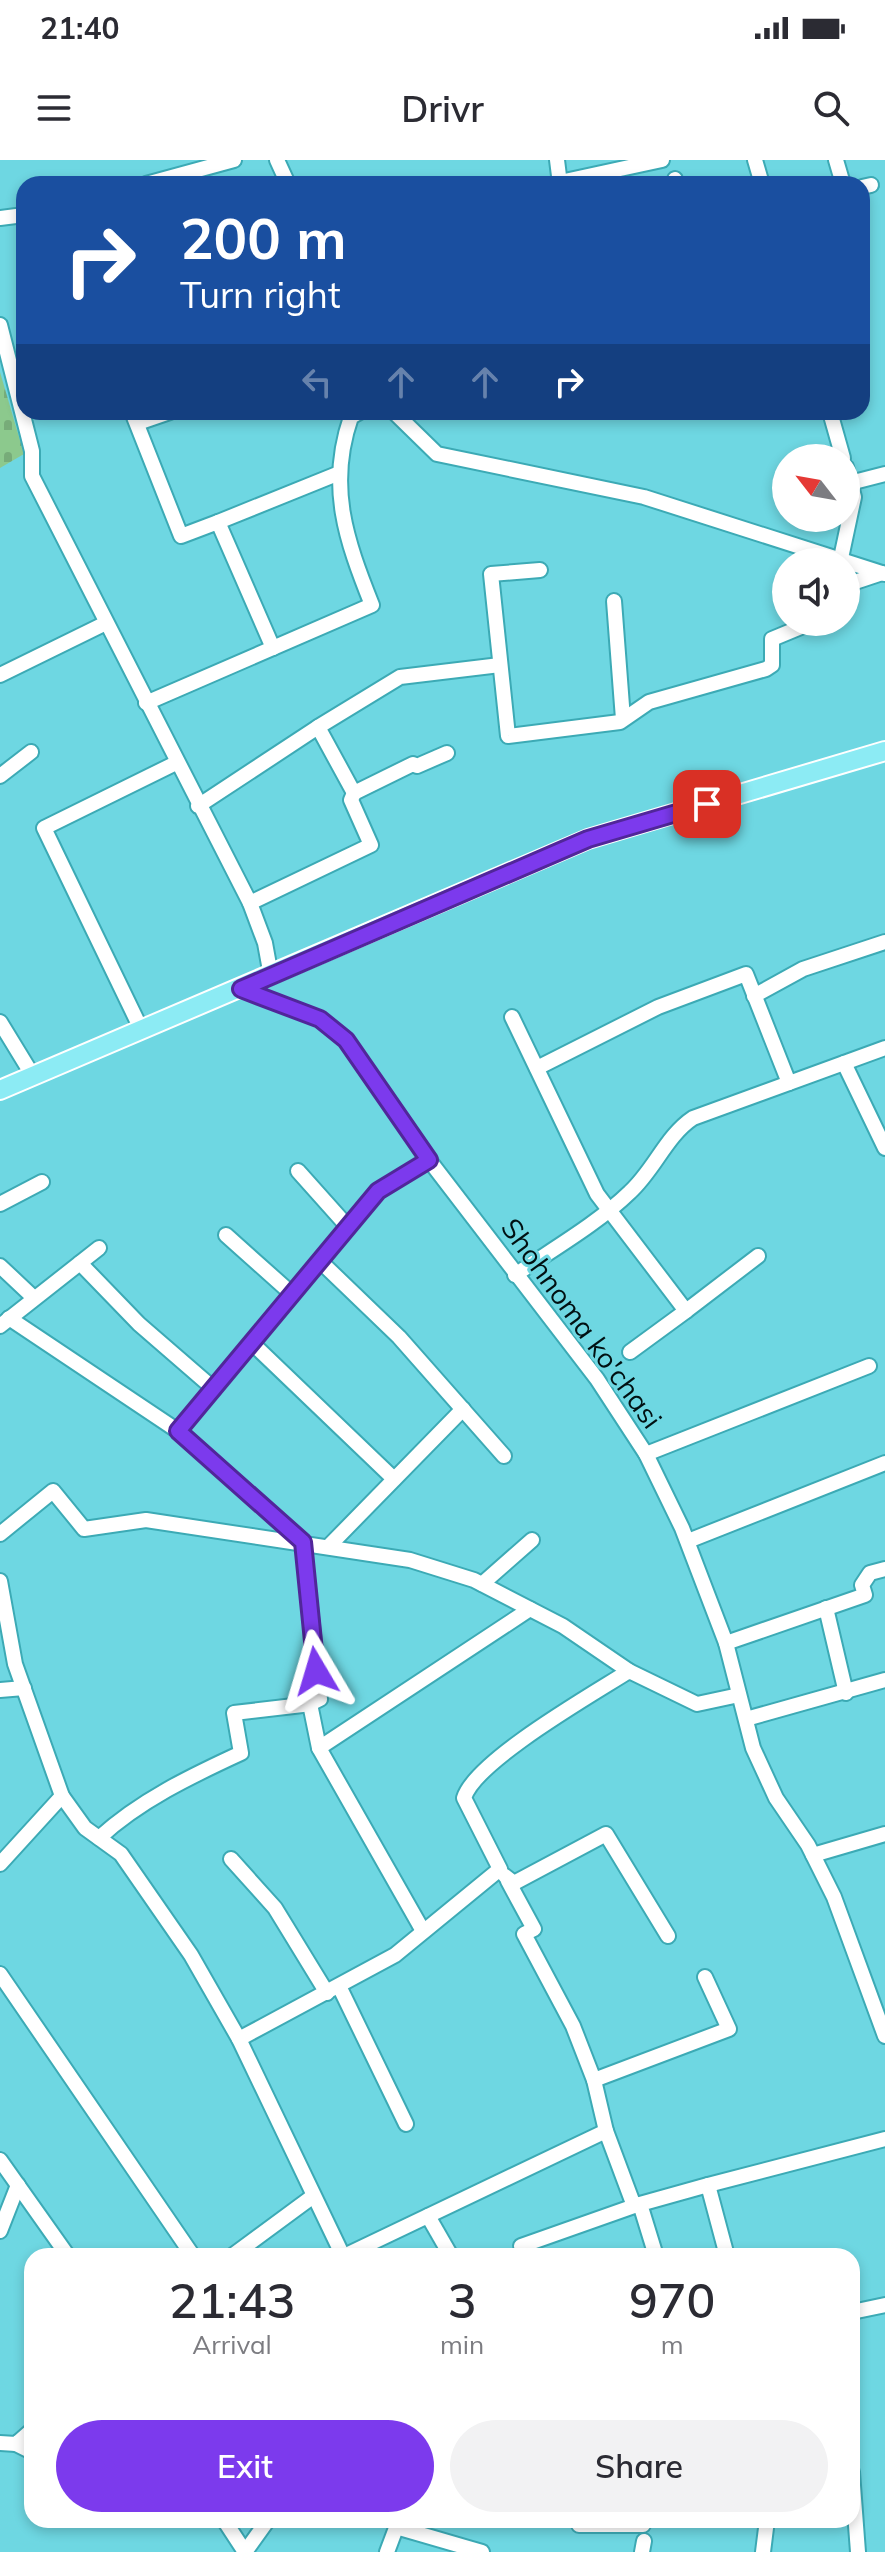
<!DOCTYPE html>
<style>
:root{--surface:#fff;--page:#f2f2f3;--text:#2b2b33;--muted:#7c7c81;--accent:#7c3aed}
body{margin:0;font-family:Mulish,sans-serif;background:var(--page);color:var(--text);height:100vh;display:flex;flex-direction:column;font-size:30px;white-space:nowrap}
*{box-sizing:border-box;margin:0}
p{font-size:26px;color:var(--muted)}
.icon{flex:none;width:44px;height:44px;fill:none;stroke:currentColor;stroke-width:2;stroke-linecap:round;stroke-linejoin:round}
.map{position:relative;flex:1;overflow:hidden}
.panel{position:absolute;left:24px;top:2088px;width:836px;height:280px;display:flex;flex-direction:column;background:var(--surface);border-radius:24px;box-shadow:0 4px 12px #0003}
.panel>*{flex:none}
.top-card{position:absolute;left:16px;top:16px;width:854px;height:244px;border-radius:24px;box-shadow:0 4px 12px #0003;background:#1a4fa0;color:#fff;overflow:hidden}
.needle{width:52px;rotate:301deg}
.fabs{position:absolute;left:772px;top:284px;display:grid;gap:16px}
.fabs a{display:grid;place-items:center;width:88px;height:88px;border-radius:50%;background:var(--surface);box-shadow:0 4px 12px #0003;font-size:40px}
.pin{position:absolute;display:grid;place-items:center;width:68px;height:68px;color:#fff;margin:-34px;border-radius:16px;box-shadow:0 4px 12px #0006}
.me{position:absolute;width:88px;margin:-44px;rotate:353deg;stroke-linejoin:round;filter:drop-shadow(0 0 6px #0008)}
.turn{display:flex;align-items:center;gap:28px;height:168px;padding:0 32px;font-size:36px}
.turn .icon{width:104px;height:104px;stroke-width:2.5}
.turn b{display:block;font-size:56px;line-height:68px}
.lanes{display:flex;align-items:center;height:76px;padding:0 32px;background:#0003;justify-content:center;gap:40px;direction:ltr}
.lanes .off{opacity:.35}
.eta{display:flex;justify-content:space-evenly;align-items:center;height:136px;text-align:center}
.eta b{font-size:48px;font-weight:600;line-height:56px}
.primary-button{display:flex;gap:16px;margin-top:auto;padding:16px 32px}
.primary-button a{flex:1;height:92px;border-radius:48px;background:var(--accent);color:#fff;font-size:32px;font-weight:600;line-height:92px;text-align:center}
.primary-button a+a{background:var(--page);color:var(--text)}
.status{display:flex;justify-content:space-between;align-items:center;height:56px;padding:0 40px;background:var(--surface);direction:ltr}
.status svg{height:22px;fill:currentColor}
header{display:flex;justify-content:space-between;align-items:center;height:104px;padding:0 32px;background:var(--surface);font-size:36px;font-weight:600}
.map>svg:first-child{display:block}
.cemetery{fill:url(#cemetery-stones)}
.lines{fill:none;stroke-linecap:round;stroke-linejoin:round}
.minor-casing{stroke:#3caab5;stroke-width:18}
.major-casing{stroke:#fff;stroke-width:22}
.minor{stroke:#fff;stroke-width:14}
.major{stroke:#8cebf4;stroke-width:18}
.route-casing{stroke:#51269a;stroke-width:20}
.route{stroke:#7c3aed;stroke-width:14}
.labels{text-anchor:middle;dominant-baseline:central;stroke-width:6;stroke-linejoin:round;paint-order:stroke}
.street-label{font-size:28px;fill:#001012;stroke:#6ed7e2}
</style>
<div class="status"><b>21:40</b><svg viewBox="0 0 49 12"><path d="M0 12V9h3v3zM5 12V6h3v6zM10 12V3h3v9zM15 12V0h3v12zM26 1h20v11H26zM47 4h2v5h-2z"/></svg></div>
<header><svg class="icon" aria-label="menu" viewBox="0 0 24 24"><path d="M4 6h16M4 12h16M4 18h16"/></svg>Drivr<svg class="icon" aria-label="search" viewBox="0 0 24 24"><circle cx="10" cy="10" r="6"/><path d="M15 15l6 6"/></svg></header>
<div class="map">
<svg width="885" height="2392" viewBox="0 0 885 2392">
<defs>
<pattern id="cemetery-stones" width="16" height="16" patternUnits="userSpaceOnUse" patternTransform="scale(2)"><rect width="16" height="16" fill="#8cc98d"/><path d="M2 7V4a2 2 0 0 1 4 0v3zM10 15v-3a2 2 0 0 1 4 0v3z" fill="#77ac79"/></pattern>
</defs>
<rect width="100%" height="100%" fill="#6ed7e2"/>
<polygon class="cemetery" points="0,212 24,294 0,308"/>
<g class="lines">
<g class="minor-casing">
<g id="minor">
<polyline points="277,0 288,24"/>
<polyline points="557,0 560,24"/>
<polyline points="755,0 762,24"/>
<polyline points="836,0 843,24"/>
<polyline points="675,19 676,24"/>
<polyline points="560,22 662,0"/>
<polyline points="146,24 234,0"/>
<polyline points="862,27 871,25"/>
<polyline points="0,58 24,55"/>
<polyline points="0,165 32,291 32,316 250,743 265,783 271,816"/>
<polyline points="132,252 181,376 218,362 273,488"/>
<polyline points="394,252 437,294 644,337 885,414"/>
<polyline points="830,252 843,298"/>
<polyline points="138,263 170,252"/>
<polyline points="850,323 885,314"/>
<polyline points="218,362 337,314"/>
<polyline points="841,398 854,337 846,307"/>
<polyline points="540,410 491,414 508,576 620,562 649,542 766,509 772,505 772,479 813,462"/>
<polyline points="846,425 882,413"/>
<polyline points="614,441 623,559"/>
<polyline points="0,515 106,463"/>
<path d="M 146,543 L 372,445 C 346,380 327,326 351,257 L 360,252"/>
<polyline points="318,567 400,517 500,505"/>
<polyline points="0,616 31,592"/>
<polyline points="198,646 318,567 354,633 413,604 417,606 447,593"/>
<polyline points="250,743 371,685 351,640 354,633"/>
<polyline points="241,829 320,859 346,880 429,1000 597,1219 646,1294 682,1368 726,1483 753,1588 776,1638 808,1685 834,1737 885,1876"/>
<polyline points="754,836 803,809 885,782"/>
<polyline points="512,857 597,1034 686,1151 758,1096"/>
<polyline points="0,862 33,916"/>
<polyline points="142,871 44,668 176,603"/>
<polyline points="844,903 885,988"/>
<polyline points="537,908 658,847 746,814 789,923"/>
<polyline points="298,1011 348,1067"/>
<polyline points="0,1044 42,1022"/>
<polyline points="226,1075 292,1134"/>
<polyline points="320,1101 399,1177 504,1296"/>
<polyline points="80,1103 139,1164 214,1229"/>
<polyline points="0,1106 34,1138"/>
<path d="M 515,1115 C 553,1089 597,1064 630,1032 C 655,1009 666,976 693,958 L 885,888"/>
<polyline points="9,1158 178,1271 303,1382 320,1539 310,1544 319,1588"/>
<polyline points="0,1166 99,1088"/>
<polyline points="252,1183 394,1319"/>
<polyline points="630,1192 686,1151"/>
<polyline points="178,1271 378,1031 429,1000"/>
<polyline points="646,1294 869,1206"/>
<polyline points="0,1374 53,1331 84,1369 146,1360 410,1400 474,1420 563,1466 629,1511"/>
<polyline points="688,1381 885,1303"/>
<polyline points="328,1387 463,1249"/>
<polyline points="0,1421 15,1504 62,1636 85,1668 121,1694 191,1795 239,1879 343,2096"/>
<polyline points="482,1424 532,1380"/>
<polyline points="826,1448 846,1533"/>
<polyline points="726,1483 865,1435 862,1425 870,1413 885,1409"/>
<polyline points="0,1530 24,1528"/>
<polyline points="746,1559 885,1520"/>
<path d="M 99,1678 C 139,1641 191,1616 241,1593 L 234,1553 L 311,1544"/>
<polyline points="813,1695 885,1674"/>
<polyline points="231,1699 275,1748 327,1833"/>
<polyline points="0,1704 62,1636"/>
<polyline points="505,1716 514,1723 606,1674 668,1776"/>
<polyline points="508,1721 534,1769 524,1774 573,1866 594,1920 606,1971 634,2046"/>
<polyline points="423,1771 319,1588 530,1449"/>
<polyline points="0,1814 193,2096"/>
<polyline points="339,1826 406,1964"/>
<path d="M 239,1879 L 395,1795 L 500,1709 L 464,1638 C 475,1601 593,1534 629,1511 L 697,1544 L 739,1535"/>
<polyline points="594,1920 729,1869 705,1817"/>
<polyline points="0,2000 68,2096"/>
<polyline points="428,2056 451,2096"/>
<polyline points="0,2071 18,2025"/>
<polyline points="521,2086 640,2044"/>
<polyline points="232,2096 312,2037"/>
<polyline points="344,2096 606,1971"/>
<polyline points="656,2096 640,2044 708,2025"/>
<polyline points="727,2096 708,2025 885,1979"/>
<polyline points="852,2152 885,2145"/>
<polyline points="0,2283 16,2284 32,2270"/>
<polyline points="16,2284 32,2292"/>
<polyline points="852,2312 858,2392"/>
<polyline points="224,2360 245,2392"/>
<polyline points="579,2360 579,2365 643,2365"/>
<polyline points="396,2367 482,2392"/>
<polyline points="245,2392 268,2360"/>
<polyline points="387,2392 399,2360"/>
<polyline points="642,2392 644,2381"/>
<polyline points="763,2392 767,2360"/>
</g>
</g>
<g class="major-casing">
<polyline id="major" points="0,930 588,679 885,591"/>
</g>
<use href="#minor" class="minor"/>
<use href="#major" class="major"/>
</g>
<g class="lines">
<g class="route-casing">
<polyline id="route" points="316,1511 303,1382 178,1271 378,1031 429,1000 346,880 320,859 241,829 588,679 707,644"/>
</g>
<use href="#route" class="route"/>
</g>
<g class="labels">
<g class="street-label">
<text transform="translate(582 1163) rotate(54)">Shohnoma ko'chasi</text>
</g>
</g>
</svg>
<div class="fabs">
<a><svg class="needle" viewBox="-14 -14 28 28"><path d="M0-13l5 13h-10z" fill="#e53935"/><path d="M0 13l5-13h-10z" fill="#7c7c81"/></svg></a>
<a><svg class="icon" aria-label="sound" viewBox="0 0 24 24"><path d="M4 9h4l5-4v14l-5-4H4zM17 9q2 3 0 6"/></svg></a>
</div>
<div class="pin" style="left:707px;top:644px;background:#d93025"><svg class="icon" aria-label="arrive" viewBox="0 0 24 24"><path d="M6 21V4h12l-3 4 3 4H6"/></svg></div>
<svg class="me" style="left:316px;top:1511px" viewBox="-20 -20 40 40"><path d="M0-17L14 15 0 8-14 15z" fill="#7c3aed" stroke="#fff" stroke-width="4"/></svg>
<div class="top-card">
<div class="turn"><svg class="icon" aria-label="right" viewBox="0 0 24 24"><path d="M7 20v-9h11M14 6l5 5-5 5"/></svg><div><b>200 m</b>Turn right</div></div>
<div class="lanes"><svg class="icon off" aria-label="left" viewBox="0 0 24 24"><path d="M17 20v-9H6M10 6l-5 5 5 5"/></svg><svg class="icon off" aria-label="ahead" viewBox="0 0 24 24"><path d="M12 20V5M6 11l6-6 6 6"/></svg><svg class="icon off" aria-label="ahead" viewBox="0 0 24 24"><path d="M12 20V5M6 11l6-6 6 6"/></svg><svg class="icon" aria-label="right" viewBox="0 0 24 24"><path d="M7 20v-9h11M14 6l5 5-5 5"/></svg></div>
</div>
<section class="panel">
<div class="eta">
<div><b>21:43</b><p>Arrival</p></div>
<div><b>3</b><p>min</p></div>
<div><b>970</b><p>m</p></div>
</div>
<div class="primary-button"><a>Exit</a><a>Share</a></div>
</section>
</div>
